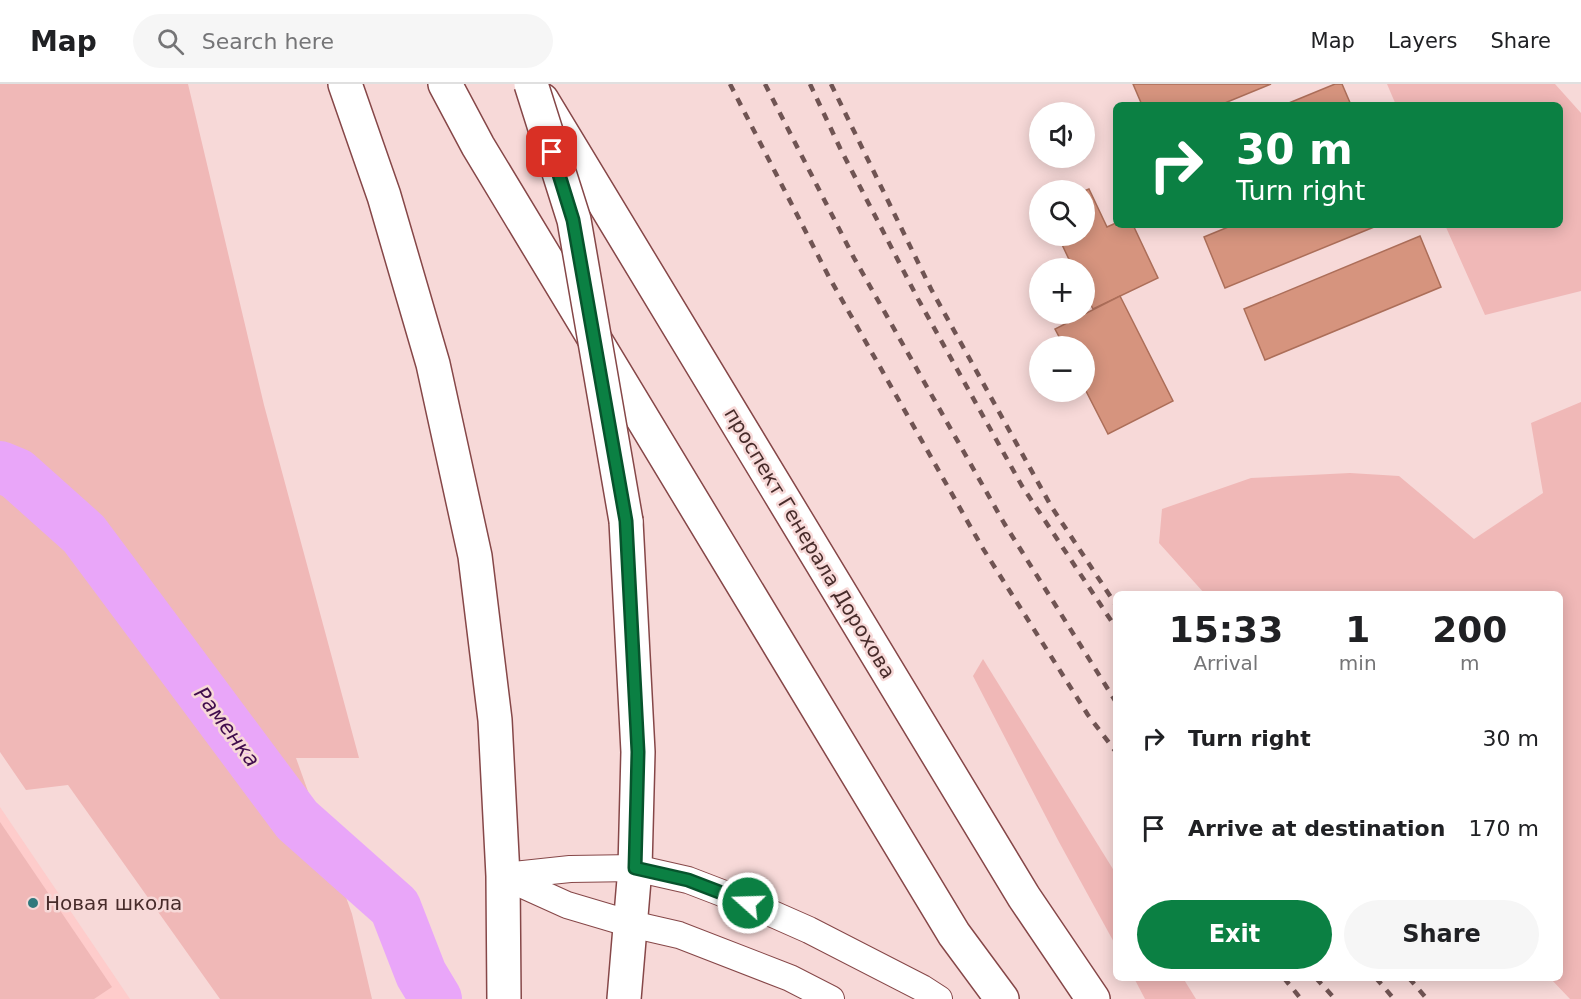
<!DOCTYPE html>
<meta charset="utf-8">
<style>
:root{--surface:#fff;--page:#f6f6f6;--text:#202124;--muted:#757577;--line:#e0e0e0;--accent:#0b8043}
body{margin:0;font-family:"DejaVu Sans",sans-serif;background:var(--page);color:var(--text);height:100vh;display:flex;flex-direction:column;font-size:22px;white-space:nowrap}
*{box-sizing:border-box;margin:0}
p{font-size:20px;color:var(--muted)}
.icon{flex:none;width:33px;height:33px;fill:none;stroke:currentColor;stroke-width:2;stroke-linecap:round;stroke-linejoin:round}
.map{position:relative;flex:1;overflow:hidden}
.side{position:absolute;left:1113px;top:507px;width:450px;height:390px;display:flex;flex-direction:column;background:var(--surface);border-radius:9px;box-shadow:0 3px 15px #0003}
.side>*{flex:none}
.top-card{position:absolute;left:1113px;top:18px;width:450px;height:126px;border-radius:9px;box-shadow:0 3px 15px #0003;background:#0b8043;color:#fff;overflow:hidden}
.fabs{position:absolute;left:1029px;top:18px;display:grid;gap:12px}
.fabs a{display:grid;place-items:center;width:66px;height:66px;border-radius:50%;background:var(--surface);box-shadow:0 3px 15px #0003;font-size:30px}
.pin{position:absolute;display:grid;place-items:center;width:51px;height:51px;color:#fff;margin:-26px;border-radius:12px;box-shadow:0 3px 9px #0006}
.me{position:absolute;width:66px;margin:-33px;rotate:290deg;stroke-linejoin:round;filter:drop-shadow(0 0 4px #0008)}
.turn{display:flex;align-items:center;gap:21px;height:126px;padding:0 24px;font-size:27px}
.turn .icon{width:78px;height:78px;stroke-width:2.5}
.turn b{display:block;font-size:42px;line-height:51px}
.eta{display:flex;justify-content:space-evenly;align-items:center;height:102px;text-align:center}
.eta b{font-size:36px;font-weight:600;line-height:42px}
.action{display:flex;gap:12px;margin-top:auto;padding:12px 24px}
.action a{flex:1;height:69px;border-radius:36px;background:var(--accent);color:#fff;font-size:24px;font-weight:600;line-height:69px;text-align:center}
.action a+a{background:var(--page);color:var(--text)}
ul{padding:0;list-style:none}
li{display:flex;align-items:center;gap:18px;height:90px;padding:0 24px}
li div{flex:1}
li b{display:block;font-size:22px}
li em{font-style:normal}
header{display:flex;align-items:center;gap:36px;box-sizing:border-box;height:84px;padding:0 30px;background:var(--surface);border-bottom:2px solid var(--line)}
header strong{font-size:28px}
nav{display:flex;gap:33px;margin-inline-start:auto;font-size:21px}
.search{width:420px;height:54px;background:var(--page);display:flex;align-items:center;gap:15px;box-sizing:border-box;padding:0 21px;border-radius:33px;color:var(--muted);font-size:22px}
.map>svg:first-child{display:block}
.built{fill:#fecccb}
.green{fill:#f0b8b7}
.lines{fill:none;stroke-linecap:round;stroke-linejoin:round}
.river{stroke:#e9a6f9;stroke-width:52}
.building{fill:#d6947e;stroke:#ac6e59;stroke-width:1.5}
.street-casing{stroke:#864748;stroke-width:28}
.secondary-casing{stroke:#864748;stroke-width:36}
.street{stroke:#fff;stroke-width:26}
.secondary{stroke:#fff;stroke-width:33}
.rail{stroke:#705453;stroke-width:4.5;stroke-dasharray:8 8;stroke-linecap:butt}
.secondary-bridge-casing{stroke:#864748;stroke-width:36;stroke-linecap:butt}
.secondary-bridge{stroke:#fff;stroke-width:33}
.route-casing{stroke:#07532c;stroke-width:15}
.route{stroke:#0b8043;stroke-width:10}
.poi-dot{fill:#30797d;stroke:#f7d9d8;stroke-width:2}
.labels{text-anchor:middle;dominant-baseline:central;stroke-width:5;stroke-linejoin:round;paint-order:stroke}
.street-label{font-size:20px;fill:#482c2b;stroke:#f7d9d8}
.poi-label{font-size:20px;fill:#482c2b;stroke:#f7d9d8;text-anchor:start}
.water-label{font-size:21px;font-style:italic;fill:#410c4d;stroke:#f7d9d8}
</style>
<header>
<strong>Map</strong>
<div class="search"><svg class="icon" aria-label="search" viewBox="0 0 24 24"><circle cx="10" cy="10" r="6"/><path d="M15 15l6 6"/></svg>Search here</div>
<nav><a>Map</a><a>Layers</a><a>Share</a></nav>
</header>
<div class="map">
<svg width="1581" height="915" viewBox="0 0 1581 915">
<rect width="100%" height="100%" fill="#f7d9d8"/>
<polygon class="built" points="0,723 130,915 0,915"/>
<g class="green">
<polygon points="0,0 188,0 264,321 359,674 296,674 352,830 372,915 220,915 68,701 26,706 0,668"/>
<polygon points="1387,0 1555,0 1581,29 1581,207 1485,231 1445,141 1560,141 1560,21 1396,21"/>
<polygon points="1581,318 1581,915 1570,915 1550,894 1560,894 1560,510 1205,510 1159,459 1162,425 1251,394 1350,389 1399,392 1474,455 1543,409 1531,339"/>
<polygon points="983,575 1116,790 1116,862 1059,758 973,592"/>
<polygon points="0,738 112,903 94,915 0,915"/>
<polygon points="1134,894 1183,894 1196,915 1145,915"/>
</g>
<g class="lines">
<polyline class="river" points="0,383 17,390 84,450 297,736 395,823 421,890 436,915"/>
</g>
<g class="building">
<polygon points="1133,0 1271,0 1220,21 1142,21"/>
<polygon points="1335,0 1342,0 1351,21 1284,21"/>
<polygon points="1089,105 1107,143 1116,139 1116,141 1133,141 1158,194 1093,225 1084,208 1084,184 1073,184 1058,152 1084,152 1084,107"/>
<polygon points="1233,141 1379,141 1225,204 1204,153"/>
<polygon points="1420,152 1441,203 1265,276 1244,225"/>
<polygon points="1120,212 1173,317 1108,350 1084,303 1084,262 1064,262 1055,245"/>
</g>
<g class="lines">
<g class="street-casing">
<g id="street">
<polyline points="503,792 570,785 635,784 688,796 748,819 809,846 922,904 939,915"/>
<polyline points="503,792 567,821 631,840 679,851 790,894 831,915"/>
</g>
</g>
<g class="secondary-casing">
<g id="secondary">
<polyline points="345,0 384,112 433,280 475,472 495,636 503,792 504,915"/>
<polyline points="445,0 478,62 954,850 1002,915"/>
<polyline points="542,16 1024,813 1093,915"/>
<polyline points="624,915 635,784 638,668 626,437"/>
</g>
</g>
<use href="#street" class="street"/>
<use href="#secondary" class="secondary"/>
<g class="rail">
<polyline points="730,0 829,193 982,463 1088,631 1116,668"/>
<polyline points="765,0 854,174 1004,439 1116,618"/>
<polyline points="810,0 840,64 918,215 1022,402 1116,544"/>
<polyline points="831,0 931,205 1051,422 1116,521"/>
<polyline points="1284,894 1301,915"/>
<polyline points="1316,894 1335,915"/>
<polyline points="1376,894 1394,915"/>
<polyline points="1409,894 1427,915"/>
</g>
<g class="secondary-bridge-casing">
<polyline id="secondary-bridge" points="531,0 574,136 626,437"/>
</g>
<use href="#secondary-bridge" class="secondary-bridge"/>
</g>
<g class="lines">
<g class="route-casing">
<polyline id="route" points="552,68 573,136 626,437 638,668 635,784 688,796 748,819"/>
</g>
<use href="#route" class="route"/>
</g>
<circle class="poi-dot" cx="33" cy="819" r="6"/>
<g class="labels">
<g class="street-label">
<text transform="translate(810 459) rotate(59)">проспект Генерала Дорохова</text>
</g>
<g class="poi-label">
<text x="45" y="819">Новая школа</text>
</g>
<g class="water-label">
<text transform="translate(227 643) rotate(53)">Раменка</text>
</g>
</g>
</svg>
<div class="fabs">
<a><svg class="icon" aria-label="sound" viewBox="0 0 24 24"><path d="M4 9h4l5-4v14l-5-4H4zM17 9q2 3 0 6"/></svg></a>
<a><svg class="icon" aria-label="search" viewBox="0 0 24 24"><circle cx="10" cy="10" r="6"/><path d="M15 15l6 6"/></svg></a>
<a>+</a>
<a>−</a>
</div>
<div class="pin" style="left:552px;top:68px;background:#d93025"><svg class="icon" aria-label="arrive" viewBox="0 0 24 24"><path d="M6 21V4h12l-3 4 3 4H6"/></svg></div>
<svg class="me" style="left:748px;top:819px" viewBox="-20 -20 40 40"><circle r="17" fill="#0b8043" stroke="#fff" stroke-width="3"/><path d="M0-11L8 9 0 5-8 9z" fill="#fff"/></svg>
<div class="top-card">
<div class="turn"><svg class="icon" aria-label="right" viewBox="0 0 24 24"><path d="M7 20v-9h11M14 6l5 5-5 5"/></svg><div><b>30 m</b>Turn right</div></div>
</div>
<section class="side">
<div class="eta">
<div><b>15:33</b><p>Arrival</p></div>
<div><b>1</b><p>min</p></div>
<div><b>200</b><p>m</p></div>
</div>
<ul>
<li><svg class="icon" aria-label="right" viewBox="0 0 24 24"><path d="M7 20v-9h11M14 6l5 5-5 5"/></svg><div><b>Turn right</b></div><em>30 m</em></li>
<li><svg class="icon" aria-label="arrive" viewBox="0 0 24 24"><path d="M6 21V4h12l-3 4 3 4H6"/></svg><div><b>Arrive at destination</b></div><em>170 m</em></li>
</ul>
<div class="action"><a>Exit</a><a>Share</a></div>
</section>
</div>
